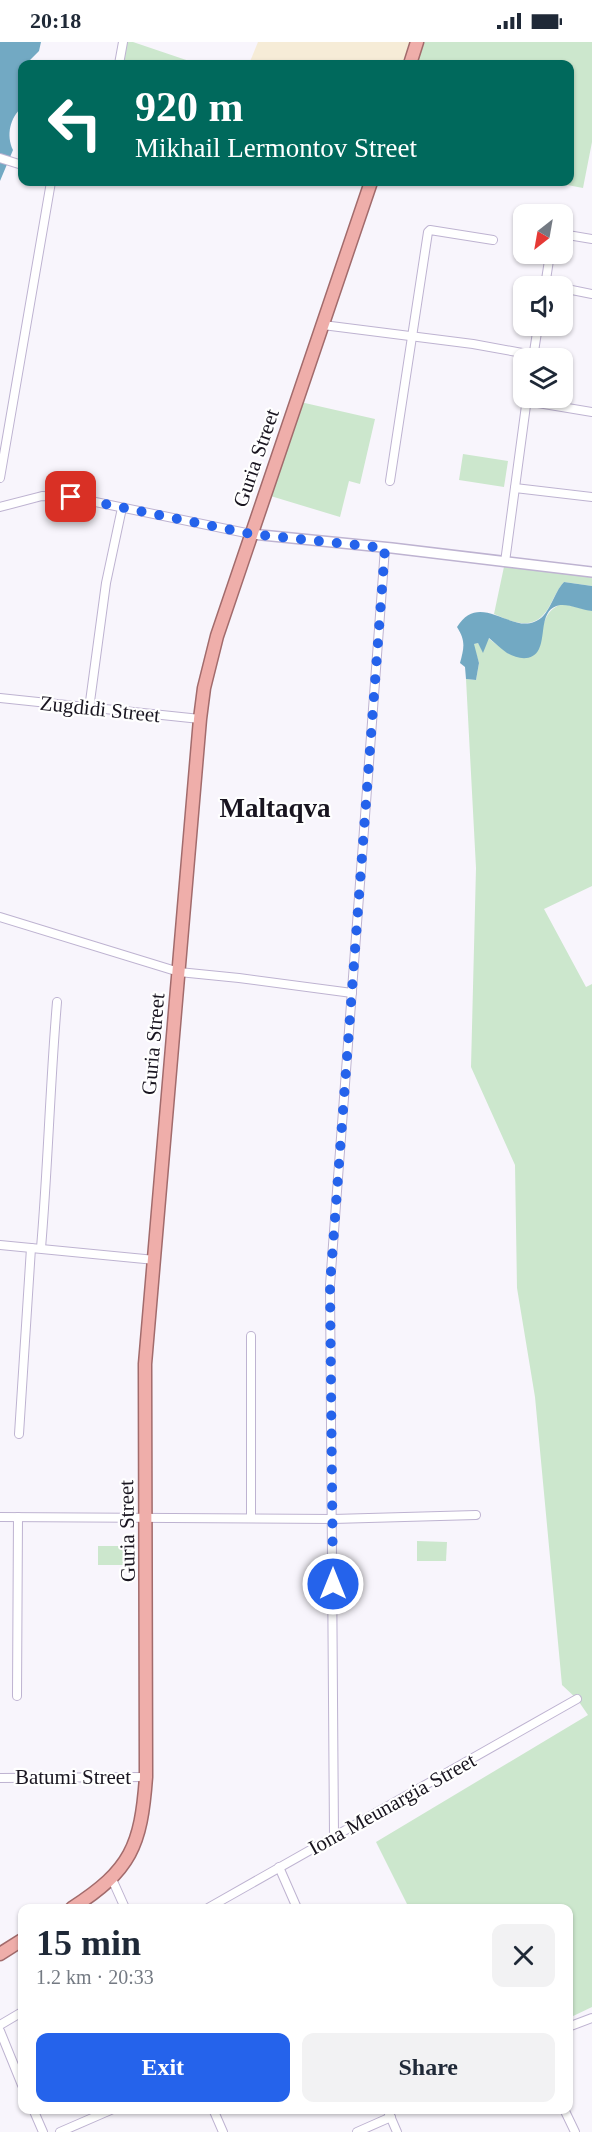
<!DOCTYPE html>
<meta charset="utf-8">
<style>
:root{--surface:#fff;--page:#f2f2f3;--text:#1f2937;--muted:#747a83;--accent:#2563eb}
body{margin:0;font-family:"Times New Roman",serif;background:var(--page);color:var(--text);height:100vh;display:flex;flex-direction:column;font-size:22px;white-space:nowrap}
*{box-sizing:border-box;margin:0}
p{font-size:20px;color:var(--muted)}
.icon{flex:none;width:33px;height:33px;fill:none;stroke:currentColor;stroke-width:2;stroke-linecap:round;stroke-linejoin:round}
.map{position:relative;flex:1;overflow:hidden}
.sheet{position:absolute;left:18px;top:1862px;width:555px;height:210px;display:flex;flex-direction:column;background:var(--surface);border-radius:12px;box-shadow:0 2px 4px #0004}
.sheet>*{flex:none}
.hud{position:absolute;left:18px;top:18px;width:556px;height:126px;border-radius:12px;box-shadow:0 2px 4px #0004;background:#00695c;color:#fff;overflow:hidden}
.needle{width:39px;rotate:211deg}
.fabs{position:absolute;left:513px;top:162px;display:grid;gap:12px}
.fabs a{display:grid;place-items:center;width:60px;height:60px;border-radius:12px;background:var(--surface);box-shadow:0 2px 4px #0004;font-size:30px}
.pin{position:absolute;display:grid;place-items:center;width:51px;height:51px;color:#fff;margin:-26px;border-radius:12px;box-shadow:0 3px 9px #0006}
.me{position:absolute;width:66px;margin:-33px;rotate:0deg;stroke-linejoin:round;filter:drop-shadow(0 0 4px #0008)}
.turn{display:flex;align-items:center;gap:21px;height:126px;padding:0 18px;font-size:27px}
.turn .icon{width:78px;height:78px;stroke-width:2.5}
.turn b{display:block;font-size:42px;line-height:51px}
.round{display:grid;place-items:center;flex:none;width:63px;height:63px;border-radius:12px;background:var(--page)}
.overview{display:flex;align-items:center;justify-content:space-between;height:102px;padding:0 18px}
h1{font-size:36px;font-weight:700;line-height:45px}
.cta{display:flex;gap:12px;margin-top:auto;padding:12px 18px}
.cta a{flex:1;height:69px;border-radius:12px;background:var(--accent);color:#fff;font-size:24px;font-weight:700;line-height:69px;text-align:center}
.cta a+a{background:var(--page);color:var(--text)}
.status{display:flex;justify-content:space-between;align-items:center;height:42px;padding:0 30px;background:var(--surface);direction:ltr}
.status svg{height:16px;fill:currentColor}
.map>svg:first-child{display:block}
.education{fill:#f6ecd7}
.green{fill:#cce7cd}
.water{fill:#72a9c3}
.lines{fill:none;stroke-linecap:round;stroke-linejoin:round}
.minor-casing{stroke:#beb3d1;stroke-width:10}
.tertiary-casing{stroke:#beb3d1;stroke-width:12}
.trunk-casing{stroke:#a26b6c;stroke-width:15}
.minor{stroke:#fff;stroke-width:8}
.tertiary{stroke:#fff;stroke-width:9}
.trunk{stroke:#efaeaa;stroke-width:12}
.route{stroke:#2563eb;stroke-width:10;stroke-dasharray:0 18}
.labels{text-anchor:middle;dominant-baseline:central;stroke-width:4.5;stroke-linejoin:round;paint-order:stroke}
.street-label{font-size:21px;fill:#191520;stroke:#fff}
.district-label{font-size:27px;font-weight:bold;fill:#191520;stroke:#fff}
</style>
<div class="status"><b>20:18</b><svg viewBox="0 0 49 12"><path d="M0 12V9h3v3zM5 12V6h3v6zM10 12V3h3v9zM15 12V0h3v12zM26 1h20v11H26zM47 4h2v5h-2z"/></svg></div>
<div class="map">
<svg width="592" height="2090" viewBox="0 0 592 2090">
<rect width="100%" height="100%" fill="#f8f5fc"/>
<polygon class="education" points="258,0 417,0 410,22 249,22"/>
<g class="green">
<polygon points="123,0 133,0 198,22 119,22"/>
<polygon points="417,0 592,0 592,100 583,146 552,140 570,140 570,22 410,22"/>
<polygon points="296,359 375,377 360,442 349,439 340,475 264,452"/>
<polygon points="463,412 508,419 504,445 459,438"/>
<path d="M 505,520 L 592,530 L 592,544 L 564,540 C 557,548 554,556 549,565 C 535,589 516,582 494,572 Z"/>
<path d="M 559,563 L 568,563 L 592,569 L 592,844 L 544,867 L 586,945 L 592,942 L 592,1965 L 569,1976 L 568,1866 L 409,1866 L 376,1800 L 588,1673 L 577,1657 L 562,1643 L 535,1355 L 517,1246 L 515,1123 L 471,1025 L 476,826 L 466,637 L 476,638 L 479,621 L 473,602 L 478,601 L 483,610 L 488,596 L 509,612 L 539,607 C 542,590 542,571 559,563 Z"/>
<polygon points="417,1499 447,1500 446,1519 417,1519"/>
<polygon points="98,1504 131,1504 130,1523 98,1523"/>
</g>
<g class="water">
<path d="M 0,0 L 41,0 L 39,9 L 26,22 L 22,22 L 22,65 C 10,76 6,93 13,108 L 0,139 Z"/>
<path d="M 564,540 L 592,544 L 592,569 C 582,568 570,562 560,563 C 539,567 546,593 539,607 C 533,620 517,617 507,611 C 500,606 495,601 489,596 L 483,611 L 478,601 L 474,602 L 479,621 L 476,638 L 466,637 L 465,625 L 460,621 C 464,606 466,599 457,585 C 479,549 510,590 534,580 C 550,575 553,551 564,540 Z"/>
</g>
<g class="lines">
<g class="minor-casing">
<g id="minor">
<polyline points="119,22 123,0"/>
<polyline points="0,116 22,123"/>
<polyline points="562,192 592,197"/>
<polyline points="545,244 550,212"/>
<polyline points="562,246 592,252"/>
<polyline points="323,283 473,302 533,313"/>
<polyline points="533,316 538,284"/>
<polyline points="526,359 592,370"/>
<polyline points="0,436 51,140"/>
<polyline points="390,439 428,190 430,188 493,198"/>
<polyline points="515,446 592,455"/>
<polyline points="0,465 42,454 71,455 251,492"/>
<polyline points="505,520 527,356"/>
<polyline points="0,656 200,677"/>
<polyline points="89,667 106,541 122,466"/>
<polyline points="0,875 179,930 239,936 352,951"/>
<polyline points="0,1203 155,1218"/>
<path d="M 41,1206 C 48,1124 50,1042 57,960"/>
<polyline points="251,1294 251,1476"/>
<polyline points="19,1392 31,1206"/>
<polyline points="0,1475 333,1477 476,1473"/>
<polyline points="17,1654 18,1475"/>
<polyline points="0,1736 146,1735"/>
<polyline points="334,1794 330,1243 385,506"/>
<polyline points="279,1825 297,1866"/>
<polyline points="112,1837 125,1866"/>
<polyline points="208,1866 577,1657"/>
<polyline points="0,1983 22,1970"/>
<polyline points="568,1985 592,1976"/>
<polyline points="0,1989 22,2043"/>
<polyline points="33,2067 43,2090"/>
<polyline points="213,2067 223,2090"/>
<polyline points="387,2067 397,2090"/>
<polyline points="564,2067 575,2090"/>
<polyline points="60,2090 113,2067"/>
<polyline points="357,2090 391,2075"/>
</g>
</g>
<g class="tertiary-casing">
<polyline id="tertiary" points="251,492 392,506 592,530"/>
</g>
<g class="trunk-casing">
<g id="trunk">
<polyline points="410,22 417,0"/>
<path d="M 72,1866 C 131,1828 141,1804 146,1735 L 145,1322 L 200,677 L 204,646 L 217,594 L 371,140"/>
<polyline points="0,1912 22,1898"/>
</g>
</g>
<use href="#minor" class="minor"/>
<use href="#tertiary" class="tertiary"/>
<use href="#trunk" class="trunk"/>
</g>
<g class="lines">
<polyline class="route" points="71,455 251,492 385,506 330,1243 333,1542"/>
</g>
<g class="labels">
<g class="street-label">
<text transform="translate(256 416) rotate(-71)">Guria Street</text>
<text transform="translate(100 667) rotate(6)">Zugdidi Street</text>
<text transform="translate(153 1002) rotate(-85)">Guria Street</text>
<text transform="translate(127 1489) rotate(-91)">Guria Street</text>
<text x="73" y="1735">Batumi Street</text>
<text transform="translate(392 1762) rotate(-29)">Iona Meunargia Street</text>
</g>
<g class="district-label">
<text x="275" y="766">Maltaqva</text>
</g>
</g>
</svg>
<div class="fabs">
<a><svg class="needle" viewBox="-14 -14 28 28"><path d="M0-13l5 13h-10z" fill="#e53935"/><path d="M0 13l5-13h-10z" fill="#747a83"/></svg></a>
<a><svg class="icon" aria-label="sound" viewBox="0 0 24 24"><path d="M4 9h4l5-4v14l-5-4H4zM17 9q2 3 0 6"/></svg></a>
<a><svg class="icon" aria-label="layers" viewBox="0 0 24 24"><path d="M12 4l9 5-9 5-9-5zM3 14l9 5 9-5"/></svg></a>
</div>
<div class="pin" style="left:71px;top:455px;background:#d93025"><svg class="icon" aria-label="arrive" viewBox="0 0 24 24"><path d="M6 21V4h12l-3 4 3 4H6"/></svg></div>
<svg class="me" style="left:333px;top:1542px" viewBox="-20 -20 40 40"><circle r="17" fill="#2563eb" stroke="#fff" stroke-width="3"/><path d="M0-11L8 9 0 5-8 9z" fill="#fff"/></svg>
<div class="hud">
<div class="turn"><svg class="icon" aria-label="left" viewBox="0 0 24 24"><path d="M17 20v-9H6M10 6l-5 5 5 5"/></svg><div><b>920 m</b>Mikhail Lermontov Street</div></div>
</div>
<section class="sheet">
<div class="overview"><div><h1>15 min</h1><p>1.2 km · 20:33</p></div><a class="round"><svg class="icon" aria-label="close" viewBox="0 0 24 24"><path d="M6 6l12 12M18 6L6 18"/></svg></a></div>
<div class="cta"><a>Exit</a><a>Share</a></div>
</section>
</div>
